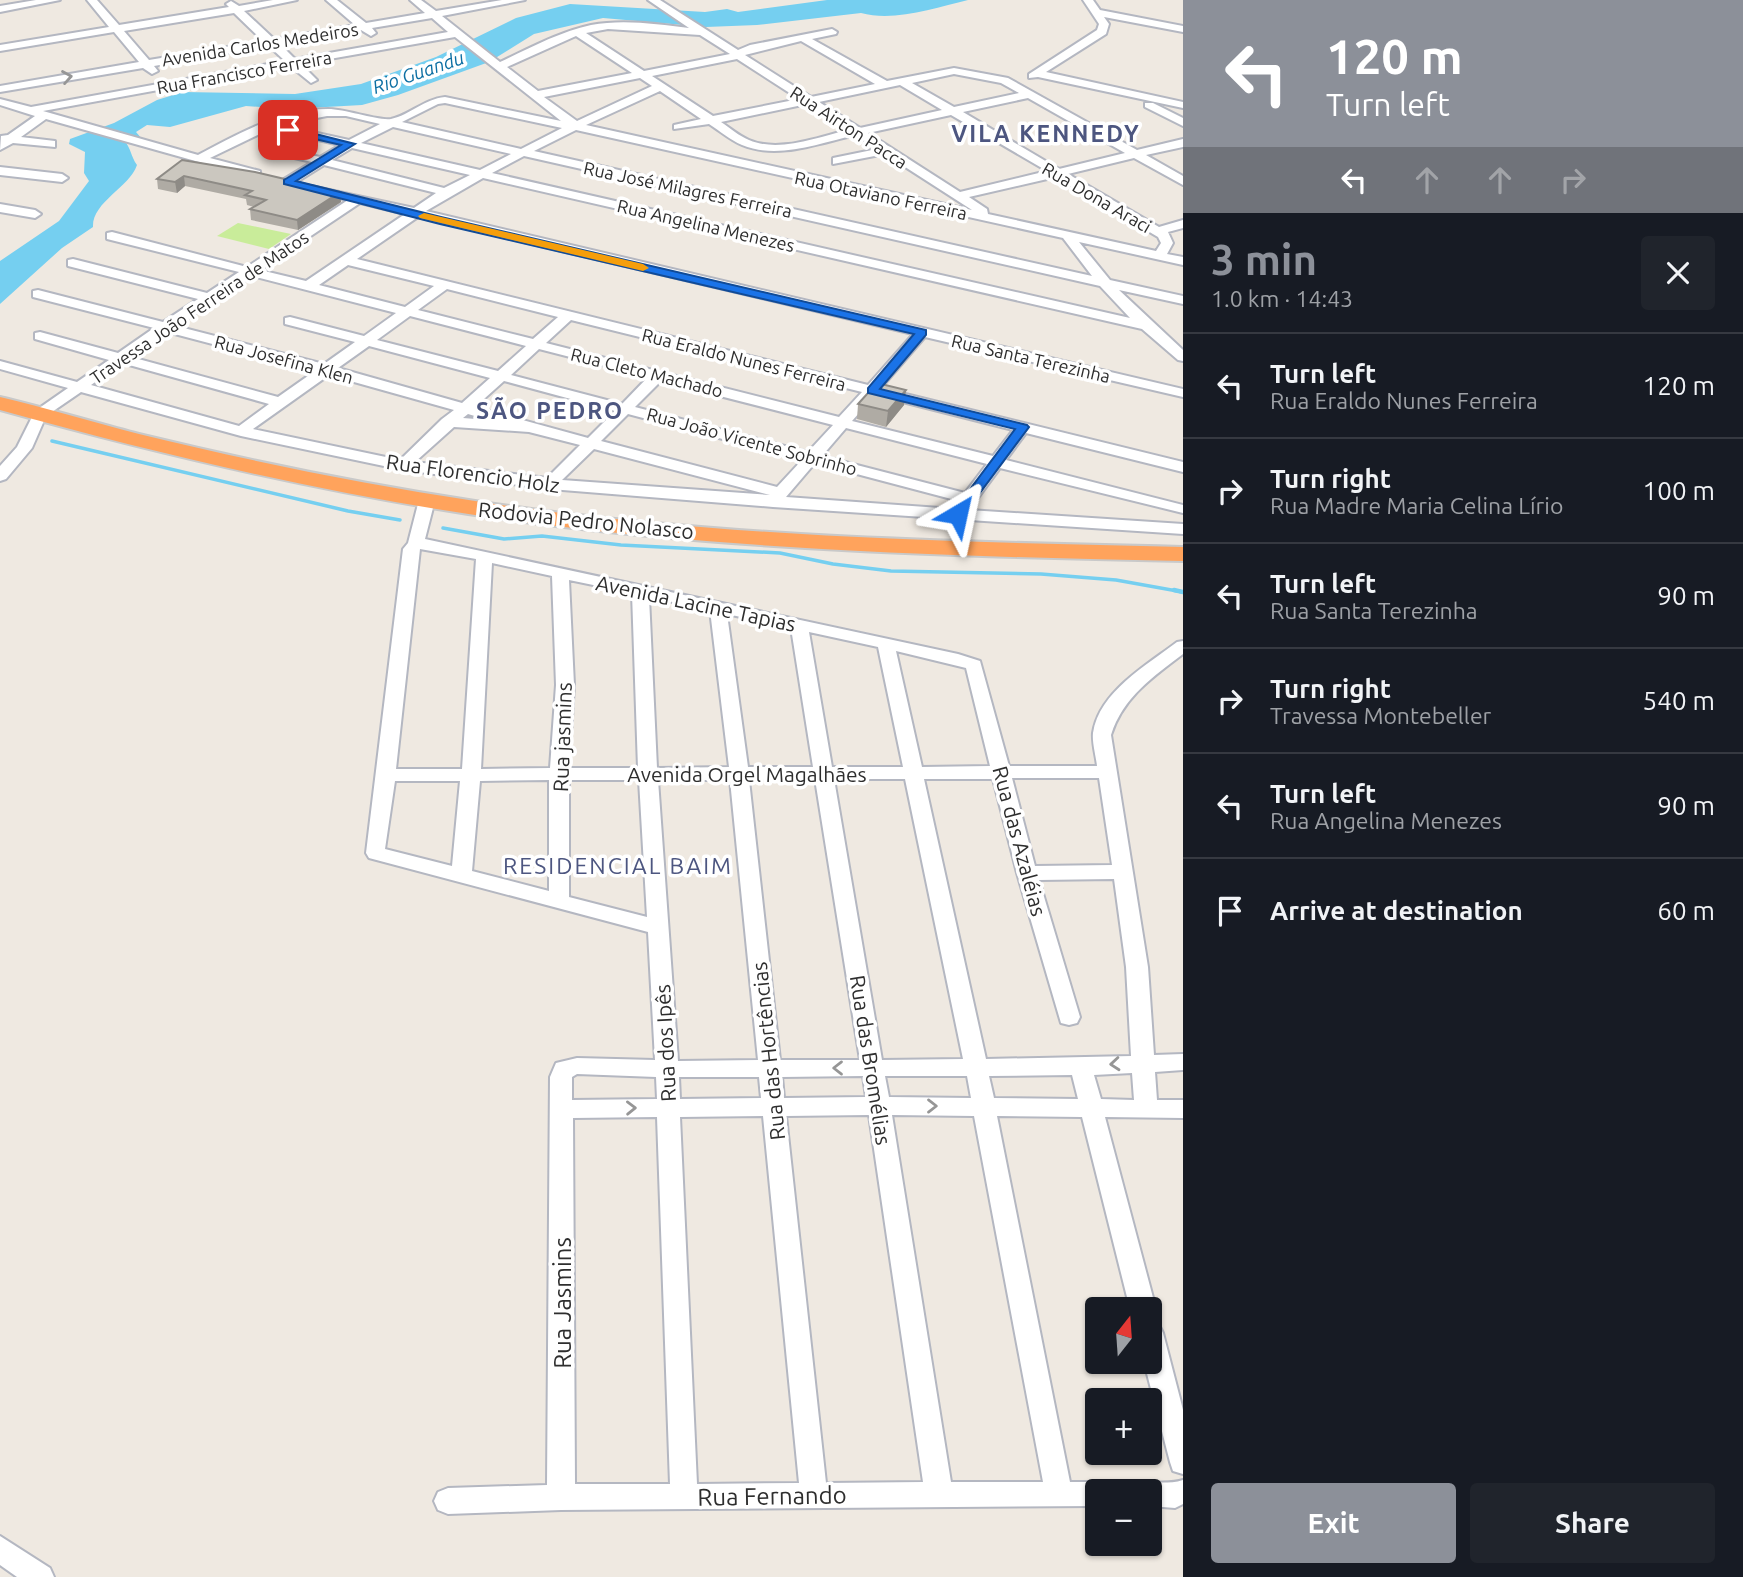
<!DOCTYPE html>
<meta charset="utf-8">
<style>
:root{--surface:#171b24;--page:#20242c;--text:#f1f3f6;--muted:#9ea1a6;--line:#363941;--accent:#8c9099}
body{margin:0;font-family:Ubuntu,sans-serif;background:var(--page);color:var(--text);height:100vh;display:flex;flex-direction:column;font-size:26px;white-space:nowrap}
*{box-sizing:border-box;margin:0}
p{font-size:23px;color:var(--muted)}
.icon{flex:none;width:38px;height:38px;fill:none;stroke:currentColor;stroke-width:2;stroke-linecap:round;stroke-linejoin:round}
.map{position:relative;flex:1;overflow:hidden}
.sheet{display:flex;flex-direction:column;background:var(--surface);width:560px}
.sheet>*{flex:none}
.banner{background:#8c9099;color:#fff;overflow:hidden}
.needle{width:46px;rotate:17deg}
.buttons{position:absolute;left:1085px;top:1297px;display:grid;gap:14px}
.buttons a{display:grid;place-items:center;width:77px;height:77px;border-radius:7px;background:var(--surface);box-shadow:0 2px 5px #0004;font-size:35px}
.pin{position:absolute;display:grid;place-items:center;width:60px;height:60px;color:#fff;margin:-30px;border-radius:14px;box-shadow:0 4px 10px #0006}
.me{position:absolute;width:77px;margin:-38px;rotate:36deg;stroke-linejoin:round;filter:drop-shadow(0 0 5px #0008)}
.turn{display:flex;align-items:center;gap:24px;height:147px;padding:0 28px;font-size:32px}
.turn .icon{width:91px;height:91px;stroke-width:2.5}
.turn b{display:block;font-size:49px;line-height:60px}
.lanes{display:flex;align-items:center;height:66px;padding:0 28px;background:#0003;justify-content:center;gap:35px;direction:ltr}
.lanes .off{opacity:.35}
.round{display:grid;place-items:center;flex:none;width:74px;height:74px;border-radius:7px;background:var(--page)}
.headline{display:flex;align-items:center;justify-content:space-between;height:119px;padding:0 28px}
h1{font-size:42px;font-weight:700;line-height:52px;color:var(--accent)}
.cta{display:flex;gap:14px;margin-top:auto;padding:14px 28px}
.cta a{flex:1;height:80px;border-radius:7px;background:var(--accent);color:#fff;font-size:28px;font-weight:700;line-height:80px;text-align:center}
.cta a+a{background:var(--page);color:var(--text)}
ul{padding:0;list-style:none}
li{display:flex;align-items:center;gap:21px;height:105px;padding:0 28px;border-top:2px solid var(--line)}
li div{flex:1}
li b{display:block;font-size:26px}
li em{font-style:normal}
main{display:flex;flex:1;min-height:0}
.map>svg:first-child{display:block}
.pitch{fill:#c9ec9a}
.water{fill:#75cff0}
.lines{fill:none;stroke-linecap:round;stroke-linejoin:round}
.stream-far1{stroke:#75cff0;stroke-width:3.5}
.stream{stroke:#75cff0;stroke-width:4.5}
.minor-casing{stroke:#b4b7c1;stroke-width:4}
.highway-casing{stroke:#c9c9c9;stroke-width:4}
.minor{fill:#fff;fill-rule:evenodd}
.highway{fill:#ffa35c;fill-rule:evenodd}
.wall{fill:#afaba4}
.shaded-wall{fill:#8e8b86}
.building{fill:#cbc7bf;stroke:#8e8b86;stroke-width:2}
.oneway{stroke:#969696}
.route{fill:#1a73e8;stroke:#114b97;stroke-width:2}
.slow{fill:#f59e0b}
.labels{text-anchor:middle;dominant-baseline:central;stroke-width:7;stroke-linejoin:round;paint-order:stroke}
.far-street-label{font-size:18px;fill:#2e2e2e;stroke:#fff}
.far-water-label{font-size:19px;font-style:italic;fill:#0d6fa3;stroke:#fff}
.street-label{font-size:21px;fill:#2e2e2e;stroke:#fff}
.far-district-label{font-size:23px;font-weight:bold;letter-spacing:2px;fill:#4d5680;stroke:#fff}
.neighbourhood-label{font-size:23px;letter-spacing:2px;fill:#4d5680;stroke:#fff}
.near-street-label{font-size:24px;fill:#2e2e2e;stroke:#fff}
</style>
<main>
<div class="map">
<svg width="1183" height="1577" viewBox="0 0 1183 1577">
<rect width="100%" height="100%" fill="#efe9e1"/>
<polygon class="pitch" points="238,223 291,234 269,249 217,236"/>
<path class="water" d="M 827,0 L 968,0 C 935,8 894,22 861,13 L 757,25 L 706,27 L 603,18 L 534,34 L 489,62 L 398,95 L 362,105 L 290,109 L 246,106 L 170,127 L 147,125 L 136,132 L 142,139 L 124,140 C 131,148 131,157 137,165 C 129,188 92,202 93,227 L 62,248 L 0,304 L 0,261 L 59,221 L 89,181 L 84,173 L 85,152 L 69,144 L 70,139 L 114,123 L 157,100 L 183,92 L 295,94 L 361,84 L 436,57 L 516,18 L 570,4 L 705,12 L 727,9 L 738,12 Z"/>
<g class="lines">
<g class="stream-far1">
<polyline points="52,441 348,511 400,520"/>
<polyline points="443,528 504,539 542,536 621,545 780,553 833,564 891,571 1041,574 1116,580 1183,592"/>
</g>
<polyline class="stream" points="1174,590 1183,592"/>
<g class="minor-casing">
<g id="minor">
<polygon points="36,0 60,0 0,12 0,6"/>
<path d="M 87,0 L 97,0 L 119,25 L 229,7 L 226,4 L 231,1 L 239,6 L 273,0 L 297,0 L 244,11 L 274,39 L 355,25 L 326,0 L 337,0 L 366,23 L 425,13 L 410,0 L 421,0 L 436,11 L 502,0 L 525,0 L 442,16 L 500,62 C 530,48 559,32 591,25 C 623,19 657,24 689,28 L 648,0 L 660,0 L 738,50 L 750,45 L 832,29 L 837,32 L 836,34 L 812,39 L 887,81 L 954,68 L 1008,78 L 1137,150 L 1183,139 L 1183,147 L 1146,155 L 1183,176 L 1183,185 L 1134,158 L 1068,174 L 1159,227 L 1183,220 L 1183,228 L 1168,232 L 1173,243 L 1167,254 L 1183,257 L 1183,265 L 1079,242 L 1110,280 L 1183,296 L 1183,304 L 1119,290 L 1183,350 L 1183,361 L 1178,360 L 1142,329 L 483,178 L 426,211 L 1183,389 L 1183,397 L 925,337 L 881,388 L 1183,462 L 1183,472 L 1026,433 L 1006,460 L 1183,505 L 1183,513 L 1000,468 L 969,510 L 1183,524 L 1183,534 L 773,507 L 550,489 L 403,470 L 241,436 L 81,392 L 46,416 L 32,448 L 6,479 L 0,481 L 0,466 L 17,447 L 35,411 L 68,388 L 0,369 L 0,361 L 77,382 L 109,360 L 35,339 L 35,333 L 40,332 L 118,353 L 154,328 L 33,297 L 33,291 L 38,290 L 163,322 L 198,299 L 68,266 L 68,260 L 73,259 L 207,293 L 239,272 L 107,239 L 107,233 L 112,232 L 247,267 L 348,200 L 311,192 L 311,186 L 414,208 L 436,193 L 324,165 L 292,185 L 284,185 L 284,179 L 312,162 L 281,155 L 281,149 L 320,157 L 340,145 L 270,129 L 210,158 L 260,171 L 260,177 L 256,178 L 46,119 L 21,137 L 55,141 L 55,147 L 13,143 L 0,150 L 1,136 L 8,135 L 35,116 L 0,105 L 0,99 L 31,107 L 285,61 L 269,46 L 154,66 L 158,71 L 152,74 L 143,68 L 0,92 L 0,86 L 139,62 L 114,32 L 0,51 L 0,45 L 109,27 ZM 234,13 L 263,41 L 149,60 L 124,31 ZM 432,18 L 448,32 L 295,59 L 280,44 L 361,30 L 371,36 L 376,33 L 372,28 ZM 608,29 L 700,35 L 730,54 L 644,71 L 586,33 ZM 576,36 L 632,73 L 538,91 L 507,67 ZM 455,37 L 561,121 L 445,97 C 424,99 410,115 391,119 C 379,121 345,109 328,109 C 281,109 238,134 198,155 L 43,111 L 290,66 L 311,83 L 317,80 L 301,64 ZM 801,41 L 875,84 L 811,97 L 745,55 ZM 737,59 L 799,99 L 713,116 L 652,76 ZM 954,74 L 1001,83 L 1019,93 L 954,107 L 912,83 ZM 640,78 L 652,86 L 577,121 L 544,97 ZM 900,85 L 942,110 L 860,128 L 819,102 ZM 660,91 L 701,119 L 674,125 L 674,129 L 709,124 C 720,131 730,140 742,145 C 778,160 819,143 856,135 L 877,149 L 833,158 L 833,164 L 885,154 L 972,210 L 586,125 ZM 1028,98 L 1125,153 L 1059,169 L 963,112 ZM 445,103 L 562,128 L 521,149 L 402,122 L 438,104 ZM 807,104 L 848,130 C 818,137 779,153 749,140 C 739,136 730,128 721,122 ZM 951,115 L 1047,171 L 960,192 L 868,133 ZM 327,116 L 346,116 L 380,124 L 349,140 L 281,125 ZM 393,127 L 511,154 L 480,170 L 361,143 ZM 576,130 L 1063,238 L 1092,276 L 534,151 ZM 352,148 L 470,175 L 444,188 L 332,160 ZM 524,156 L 1100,286 L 1130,318 L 492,173 ZM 1056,177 L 1158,237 L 1161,243 L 1156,251 L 988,214 L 987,209 L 969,197 ZM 360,203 L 405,214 L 306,281 L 260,270 ZM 418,217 L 913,334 L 868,385 L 357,259 ZM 348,265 L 434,286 L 405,307 L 319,285 ZM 252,276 L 396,313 L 364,336 L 290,317 L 285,318 L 285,324 L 355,342 L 324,364 L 176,326 ZM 447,289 L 558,317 L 533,339 L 418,310 ZM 410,316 L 526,346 L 498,371 L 377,340 ZM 571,320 L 862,392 L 839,417 L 546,343 ZM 167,332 L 315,371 L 278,397 L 131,357 ZM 369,346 L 490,378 L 462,403 L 338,368 ZM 539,349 L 648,377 L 622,404 L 511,375 ZM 122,363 L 269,404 L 239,426 L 91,385 ZM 329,375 L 454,410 L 442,419 L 400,460 L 253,429 ZM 504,381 L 615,411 L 588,438 L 475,407 ZM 661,381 L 833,425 L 808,452 L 635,407 ZM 875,395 L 1013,430 L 993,456 L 852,421 ZM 468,414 L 488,420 L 463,418 ZM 628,414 L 802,460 L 777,487 L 601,441 ZM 454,427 L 529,432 L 580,445 L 547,478 L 415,462 ZM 846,428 L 987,464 L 965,493 L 822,456 ZM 594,449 L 770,495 L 562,480 ZM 815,463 L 959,501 L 954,509 L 786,497 Z"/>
<polygon points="1083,0 1093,0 1100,10 1183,26 1183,32 1104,17 1109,24 1106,34 1046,72 1183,102 1183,108 1038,77 1029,78 1029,74 1097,30 1099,24"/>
<polygon points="1145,103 1153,103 1183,118 1183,126 1145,107"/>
<polygon points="0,167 62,174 68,178 62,182 0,175"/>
<polygon points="0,204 35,210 41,214 35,218 0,212"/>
<path d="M 427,495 L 435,500 L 425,539 L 958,654 L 980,661 L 1009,766 L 1097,766 C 1096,756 1092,743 1093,733 C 1099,692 1147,665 1177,642 L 1183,641 L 1183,654 C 1153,677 1123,697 1111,735 L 1148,967 L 1154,1055 L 1183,1054 L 1183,1070 L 1155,1072 L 1157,1100 L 1183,1100 L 1183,1118 L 1105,1117 L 1156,1309 L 1152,1317 L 1150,1317 L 1150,1309 L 1130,1309 L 1082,1117 L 997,1116 L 1070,1482 L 1097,1482 L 1107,1485 L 1109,1491 L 1097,1491 L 1097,1506 L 561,1510 L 448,1514 L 438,1510 L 434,1501 L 438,1492 L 448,1488 L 547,1485 L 550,1077 L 556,1063 L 577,1058 L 655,1060 L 648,932 L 369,858 L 366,853 L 403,549 L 408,543 L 419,500 ZM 420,549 L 476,559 L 462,769 L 396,769 ZM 492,563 L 552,576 L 556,685 L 550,768 L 481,769 ZM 569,580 L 632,593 L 638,768 L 569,768 L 574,685 ZM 649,597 L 710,610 L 729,767 L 657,768 ZM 727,614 L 791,628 L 813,767 L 748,767 ZM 809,632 L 878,647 L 903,767 L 832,767 ZM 896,651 L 966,668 L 990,766 L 922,767 ZM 1012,778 L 1099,778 L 1112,865 L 1035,866 ZM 815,779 L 860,1060 L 780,1060 L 749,780 ZM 834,779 L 905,779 L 963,1059 L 882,1060 ZM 924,779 L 993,779 L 1017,873 L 1061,1023 L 1069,1025 L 1077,1023 L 1080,1017 L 1039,880 L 1114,879 L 1126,967 L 1131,1056 L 986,1059 ZM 549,780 L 549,891 L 472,871 L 480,781 ZM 569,780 L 639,780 L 647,917 L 569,897 ZM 658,780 L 730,780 L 758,1060 L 678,1061 ZM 395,781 L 460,781 L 452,866 L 385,849 ZM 1132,1073 L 1134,1100 L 1101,1099 L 1094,1075 ZM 577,1074 L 656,1077 L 657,1099 L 572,1100 L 572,1077 ZM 1072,1075 L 1078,1099 L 994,1098 L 989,1076 ZM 863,1076 L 866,1097 L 784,1098 L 782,1077 ZM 885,1076 L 967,1076 L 971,1098 L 889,1097 ZM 679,1077 L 759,1077 L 761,1098 L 680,1099 ZM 869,1115 L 923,1482 L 826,1483 L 786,1116 ZM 892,1115 L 974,1116 L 1043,1482 L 951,1482 ZM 763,1116 L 799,1483 L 697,1484 L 680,1117 ZM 657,1117 L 670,1484 L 575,1484 L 573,1118 Z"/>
<polygon points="1150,1322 1159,1325 1163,1333 1183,1410 1183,1474 1173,1471 1170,1462 1144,1362 1150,1362"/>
<path d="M 1183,1480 L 1183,1504 L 1175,1508 L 1150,1506 L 1150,1491 L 1138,1491 L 1140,1485 C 1155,1480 1169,1485 1183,1480 Z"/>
<polygon points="0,1536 50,1568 54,1577 17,1577 0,1565"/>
</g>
</g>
<g class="highway-casing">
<path id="highway" d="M 0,397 C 47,408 93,422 139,434 C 250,461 362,484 475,501 C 709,537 947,542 1183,547 L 1183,561 C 971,557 758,551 547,525 C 362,502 180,460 0,410 Z"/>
</g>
<use href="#minor" class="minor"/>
<use href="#highway" class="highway"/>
</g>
<g class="wall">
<polygon points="182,160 340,192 341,202 298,230 251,220 250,209 254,207 247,205 246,199 185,186 177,193 158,189 157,179"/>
<polygon points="858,404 904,405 886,427 857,419"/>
</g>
<g class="shaded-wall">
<polygon points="184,176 185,186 177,193 175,182"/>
<polygon points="340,192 341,202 298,230 297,220"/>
<polygon points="906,390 904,405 886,427 888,411"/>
</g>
<g class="building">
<polygon points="182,160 255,172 340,192 297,220 250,209 266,200 245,195 252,191 184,176 175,182 157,179"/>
<polygon points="877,383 906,390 888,411 858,404"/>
</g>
<defs><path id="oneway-chevron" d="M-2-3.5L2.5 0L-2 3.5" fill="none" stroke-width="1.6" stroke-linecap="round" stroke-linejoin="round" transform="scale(1.75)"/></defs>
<g class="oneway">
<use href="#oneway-chevron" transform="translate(67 77) rotate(-10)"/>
<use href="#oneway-chevron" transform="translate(1115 1064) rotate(175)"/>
<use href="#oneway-chevron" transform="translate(838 1068) rotate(180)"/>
<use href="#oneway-chevron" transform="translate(932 1106)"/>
<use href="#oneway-chevron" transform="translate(631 1108) rotate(-1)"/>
</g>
<polygon class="route" points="288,127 355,144 296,181 441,217 926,330 926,335 880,389 1027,425 1029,427 962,517 953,517 953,512 1015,429 868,393 868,388 914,334 440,224 284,184 284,180 341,145 284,132 283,130"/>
<polygon class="slow" points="424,213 643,264 649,268 643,271 420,218 418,216"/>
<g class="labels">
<g class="far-street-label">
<text transform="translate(260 44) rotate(-9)">Avenida Carlos Medeiros</text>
<text transform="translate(244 72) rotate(-10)">Rua Francisco Ferreira</text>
<text transform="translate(849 127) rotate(33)">Rua Airton Pacca</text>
<text transform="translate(688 189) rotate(12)">Rua José Milagres Ferreira</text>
<text transform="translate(881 195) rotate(12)">Rua Otaviano Ferreira</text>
<text transform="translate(1097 197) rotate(30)">Rua Dona Araci</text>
<text transform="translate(706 225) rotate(13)">Rua Angelina Menezes</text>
<text transform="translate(199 307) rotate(-34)">Travessa João Ferreira de Matos</text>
<text transform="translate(1031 358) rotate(13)">Rua Santa Terezinha</text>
<text transform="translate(284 359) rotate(15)">Rua Josefina Klen</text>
<text transform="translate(744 359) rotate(14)">Rua Eraldo Nunes Ferreira</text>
<text transform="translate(647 372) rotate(14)">Rua Cleto Machado</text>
<text transform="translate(752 441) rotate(15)">Rua João Vicente Sobrinho</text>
</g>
<g class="far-water-label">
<text transform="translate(418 72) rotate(-19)">Rio Guandu</text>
</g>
<g class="street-label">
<text transform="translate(473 473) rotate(8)">Rua Florencio Holz</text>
<text transform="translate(586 520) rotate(6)">Rodovia Pedro Nolasco</text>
<text transform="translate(696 603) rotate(12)">Avenida Lacine Tapias</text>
<text transform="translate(562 737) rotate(-88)">Rua jasmins</text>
<text x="747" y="774">Avenida Orgel Magalhães</text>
<text transform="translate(1020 841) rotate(75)">Rua das Azaléias</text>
<text transform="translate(665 1043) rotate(-93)">Rua dos Ipês</text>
<text transform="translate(768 1051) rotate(-96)">Rua das Hortências</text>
<text transform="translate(871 1060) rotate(81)">Rua das Bromélias</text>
</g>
<g class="far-district-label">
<text x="1046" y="133">VILA KENNEDY</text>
<text x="550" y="410">SÃO PEDRO</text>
</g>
<g class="neighbourhood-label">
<text x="618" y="865">RESIDENCIAL BAIM</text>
</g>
<g class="near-street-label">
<text transform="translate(562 1303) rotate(-90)">Rua Jasmins</text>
<text transform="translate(772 1496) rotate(-1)">Rua Fernando</text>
</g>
</g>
</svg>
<div class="buttons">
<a><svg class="needle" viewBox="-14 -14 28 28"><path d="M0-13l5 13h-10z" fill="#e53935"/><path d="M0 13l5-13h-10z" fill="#9ea1a6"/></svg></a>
<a>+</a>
<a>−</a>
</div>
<div class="pin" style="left:288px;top:130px;background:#d93025"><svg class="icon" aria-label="arrive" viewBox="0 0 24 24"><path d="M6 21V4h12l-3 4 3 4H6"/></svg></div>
<svg class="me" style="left:958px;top:514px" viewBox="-20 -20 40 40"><path d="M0-17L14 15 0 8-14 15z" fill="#1a73e8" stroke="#fff" stroke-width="4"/></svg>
</div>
<section class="sheet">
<div class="banner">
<div class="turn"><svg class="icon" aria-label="left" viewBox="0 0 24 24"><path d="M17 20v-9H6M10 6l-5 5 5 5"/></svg><div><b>120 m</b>Turn left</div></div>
<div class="lanes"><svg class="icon" aria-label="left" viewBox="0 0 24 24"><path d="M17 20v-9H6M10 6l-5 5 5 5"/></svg><svg class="icon off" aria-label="ahead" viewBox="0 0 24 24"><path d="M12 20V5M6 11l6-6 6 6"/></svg><svg class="icon off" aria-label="ahead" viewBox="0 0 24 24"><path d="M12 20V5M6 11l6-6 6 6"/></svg><svg class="icon off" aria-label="right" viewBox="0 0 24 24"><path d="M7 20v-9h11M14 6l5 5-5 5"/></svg></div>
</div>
<div class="headline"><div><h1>3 min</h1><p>1.0 km · 14:43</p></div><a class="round"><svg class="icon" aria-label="close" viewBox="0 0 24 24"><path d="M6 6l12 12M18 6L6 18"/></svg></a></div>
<ul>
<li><svg class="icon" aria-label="left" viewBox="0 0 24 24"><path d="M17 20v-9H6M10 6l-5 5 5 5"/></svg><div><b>Turn left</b><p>Rua Eraldo Nunes Ferreira</p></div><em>120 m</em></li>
<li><svg class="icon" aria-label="right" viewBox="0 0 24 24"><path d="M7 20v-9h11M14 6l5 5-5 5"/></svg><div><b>Turn right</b><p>Rua Madre Maria Celina Lírio</p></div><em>100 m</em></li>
<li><svg class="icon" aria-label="left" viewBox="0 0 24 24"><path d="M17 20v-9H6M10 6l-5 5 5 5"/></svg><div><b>Turn left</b><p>Rua Santa Terezinha</p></div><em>90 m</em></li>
<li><svg class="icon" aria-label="right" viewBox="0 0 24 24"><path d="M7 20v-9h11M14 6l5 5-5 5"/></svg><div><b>Turn right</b><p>Travessa Montebeller</p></div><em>540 m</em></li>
<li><svg class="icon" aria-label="left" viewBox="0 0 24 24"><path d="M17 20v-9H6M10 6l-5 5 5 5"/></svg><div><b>Turn left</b><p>Rua Angelina Menezes</p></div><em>90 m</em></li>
<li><svg class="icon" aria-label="arrive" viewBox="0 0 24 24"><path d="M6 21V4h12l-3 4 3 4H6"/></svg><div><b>Arrive at destination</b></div><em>60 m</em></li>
</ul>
<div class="cta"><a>Exit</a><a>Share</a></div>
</section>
</main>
